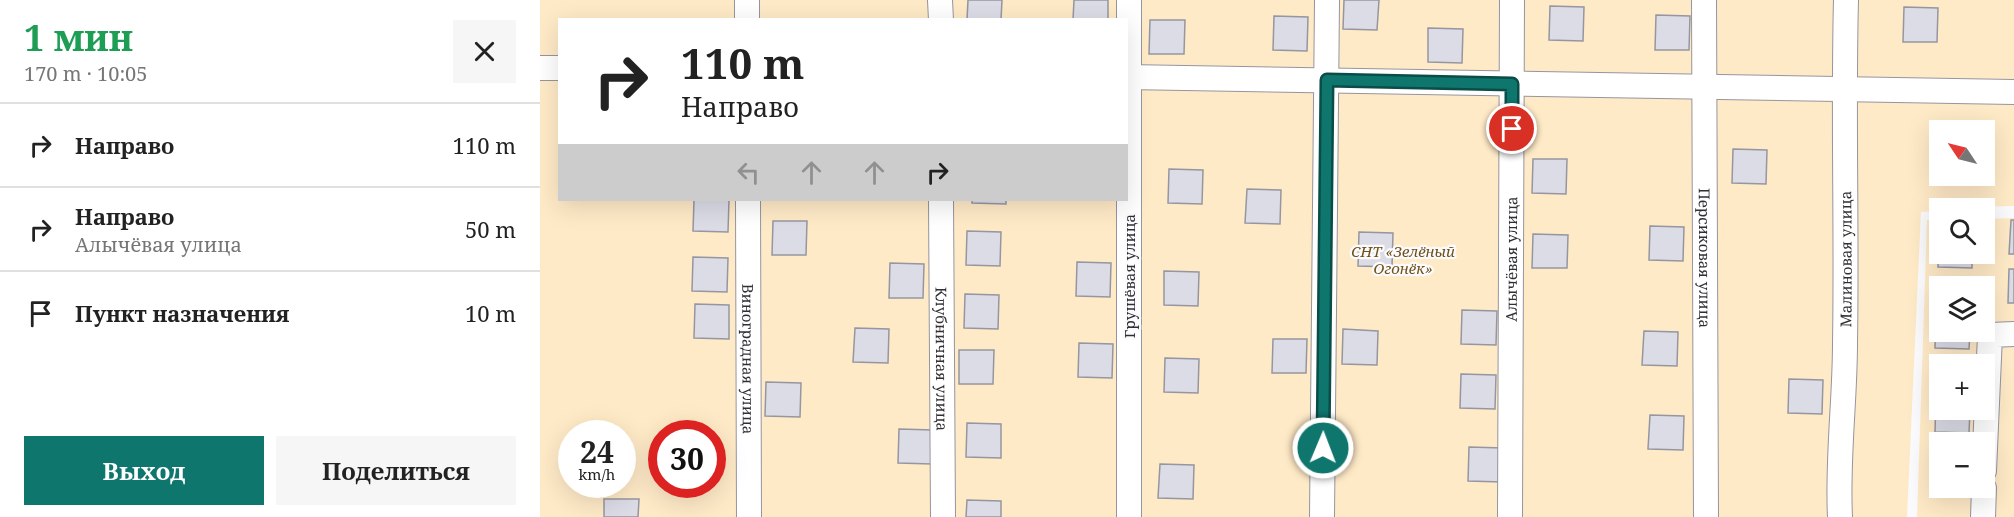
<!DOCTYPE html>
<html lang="ru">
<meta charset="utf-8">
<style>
:root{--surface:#fff;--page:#f6f6f6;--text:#222;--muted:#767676;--line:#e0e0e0;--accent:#0f766e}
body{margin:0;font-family:"Noto Serif",serif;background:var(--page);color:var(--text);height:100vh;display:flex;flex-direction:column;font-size:22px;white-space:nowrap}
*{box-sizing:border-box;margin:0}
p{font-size:20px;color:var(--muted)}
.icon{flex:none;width:33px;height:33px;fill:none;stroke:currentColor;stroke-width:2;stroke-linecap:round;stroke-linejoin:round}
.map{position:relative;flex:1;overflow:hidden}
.drawer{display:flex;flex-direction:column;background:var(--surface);width:540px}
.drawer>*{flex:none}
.top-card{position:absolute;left:18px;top:18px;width:570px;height:183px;border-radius:0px;box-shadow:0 6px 24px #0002;background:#fff;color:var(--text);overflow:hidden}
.needle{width:39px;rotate:305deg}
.buttons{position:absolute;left:1389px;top:120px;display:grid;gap:12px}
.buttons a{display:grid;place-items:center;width:66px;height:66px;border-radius:0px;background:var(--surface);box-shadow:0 6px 24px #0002;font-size:30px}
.speed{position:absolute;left:18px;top:420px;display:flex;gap:12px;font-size:30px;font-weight:700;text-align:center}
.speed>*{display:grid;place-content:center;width:78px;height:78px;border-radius:50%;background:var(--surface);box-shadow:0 6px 24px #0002;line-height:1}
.speed small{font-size:15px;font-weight:400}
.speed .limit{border:9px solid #d22;background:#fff;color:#111}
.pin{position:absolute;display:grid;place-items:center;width:51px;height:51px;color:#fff;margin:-26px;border:3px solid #fff;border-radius:50%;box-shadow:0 2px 6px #0007}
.me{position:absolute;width:66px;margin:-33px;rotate:1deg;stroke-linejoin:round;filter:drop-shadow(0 0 4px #0008)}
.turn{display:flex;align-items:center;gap:21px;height:126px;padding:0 24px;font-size:27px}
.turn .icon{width:78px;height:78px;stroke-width:2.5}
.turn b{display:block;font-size:42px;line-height:51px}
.lanes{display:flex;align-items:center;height:57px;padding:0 24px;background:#0003;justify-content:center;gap:30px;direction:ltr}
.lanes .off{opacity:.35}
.round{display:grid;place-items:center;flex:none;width:63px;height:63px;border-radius:0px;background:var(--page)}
.summary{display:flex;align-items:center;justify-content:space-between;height:102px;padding:0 24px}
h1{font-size:36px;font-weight:700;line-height:45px;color:#1e9e55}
.cta{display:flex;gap:12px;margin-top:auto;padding:12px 24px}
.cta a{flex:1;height:69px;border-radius:0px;background:var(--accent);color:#fff;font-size:24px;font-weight:700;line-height:69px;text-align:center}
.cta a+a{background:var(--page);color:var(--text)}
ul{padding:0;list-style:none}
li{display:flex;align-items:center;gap:18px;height:84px;padding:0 24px;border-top:2px solid var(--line)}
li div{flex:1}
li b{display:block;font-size:22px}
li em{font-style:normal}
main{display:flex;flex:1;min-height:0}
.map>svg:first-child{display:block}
.green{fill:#ffeac7;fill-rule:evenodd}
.building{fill:#dcdce7;stroke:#9696a0;stroke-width:1.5}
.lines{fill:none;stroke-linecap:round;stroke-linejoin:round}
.street-casing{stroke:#96959f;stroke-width:26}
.street{stroke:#fff;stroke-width:24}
.route-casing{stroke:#0a4d48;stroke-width:15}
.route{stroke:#0f766e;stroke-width:10}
.labels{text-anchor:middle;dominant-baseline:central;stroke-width:4.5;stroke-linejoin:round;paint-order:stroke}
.park-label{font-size:15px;font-style:italic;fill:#6f5118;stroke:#fbfbfe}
.street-label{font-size:15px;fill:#303034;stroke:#fbfbfe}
</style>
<main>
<section class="drawer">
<div class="summary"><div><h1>1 мин</h1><p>170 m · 10:05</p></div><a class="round"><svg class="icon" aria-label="close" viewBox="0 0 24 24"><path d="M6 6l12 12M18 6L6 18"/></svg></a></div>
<ul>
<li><svg class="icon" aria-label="right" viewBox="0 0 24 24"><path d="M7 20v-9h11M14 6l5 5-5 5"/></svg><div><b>Направо</b></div><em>110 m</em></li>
<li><svg class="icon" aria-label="right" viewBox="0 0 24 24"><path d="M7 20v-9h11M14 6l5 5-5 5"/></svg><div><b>Направо</b><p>Алычёвая улица</p></div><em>50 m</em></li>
<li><svg class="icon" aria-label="arrive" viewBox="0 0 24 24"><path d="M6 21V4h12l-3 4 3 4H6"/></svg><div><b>Пункт назначения</b></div><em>10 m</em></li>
</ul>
<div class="cta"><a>Выход</a><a>Поделиться</a></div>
</section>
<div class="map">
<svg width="1474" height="517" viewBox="0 0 1474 517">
<rect width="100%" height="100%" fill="#fbfbfe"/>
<g class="green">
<path d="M 0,0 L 1474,0 L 1474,206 L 1400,208 L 1399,211 L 1381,212 L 1367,517 L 0,517 ZM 20,20 L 586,20 L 586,200 L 20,200 ZM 1400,130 L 1444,130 L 1444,176 L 1400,176 ZM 32,434 L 82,434 L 82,484 L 32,484 ZM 122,434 L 172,434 L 172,484 L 122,484 Z"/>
<path d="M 1474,218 L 1474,517 L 1377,517 L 1387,220 L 1399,220 L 1400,254 L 1444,254 L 1445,219 ZM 1400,286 L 1444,286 L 1444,332 L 1400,332 ZM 1400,364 L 1444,364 L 1444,410 L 1400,410 ZM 1400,442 L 1444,442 L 1444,488 L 1400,488 Z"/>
</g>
<g class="building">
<polygon points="428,0 462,0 461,20 427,20"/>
<polygon points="534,0 568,0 568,20 533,20"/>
<polygon points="804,0 839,0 837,30 803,29"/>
<polygon points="1010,6 1044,7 1043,41 1009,40"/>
<polygon points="1364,7 1398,8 1397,42 1363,42"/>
<polygon points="1116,15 1150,16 1149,50 1115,50"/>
<polygon points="734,16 768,17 767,51 733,50"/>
<polygon points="610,20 645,20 644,54 609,54"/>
<polygon points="888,28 923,29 922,63 888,62"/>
<polygon points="1193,149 1227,150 1226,184 1192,183"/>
<polygon points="993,159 1027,159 1026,194 992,193"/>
<polygon points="629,169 663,170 662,204 628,203"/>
<polygon points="707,189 741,190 740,224 705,223"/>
<polygon points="154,200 189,200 188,232 153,231"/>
<polygon points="432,200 466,200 466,204 432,203"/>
<polygon points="1471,220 1474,220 1474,254 1469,254"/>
<polygon points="233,221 267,221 266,255 232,255"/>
<polygon points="1110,226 1144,227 1143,261 1109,260"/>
<polygon points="427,231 461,232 460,266 426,265"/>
<polygon points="819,232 853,233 852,267 818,266"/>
<polygon points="1399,233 1400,254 1432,254 1432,268 1398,267"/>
<polygon points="993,234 1028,235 1027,268 992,268"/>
<polygon points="153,257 188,258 187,292 152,291"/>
<polygon points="537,262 571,263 570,297 536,296"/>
<polygon points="350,263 384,264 383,298 349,298"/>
<polygon points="1469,269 1474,269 1474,303 1468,303"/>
<polygon points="624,271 659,272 658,306 624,305"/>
<polygon points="425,294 459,295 458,329 424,328"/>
<polygon points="155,304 189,305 189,339 154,338"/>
<polygon points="922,310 957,311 956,345 921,344"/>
<polygon points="1396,314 1400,314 1400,332 1430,332 1429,349 1395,348"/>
<polygon points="315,328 349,329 348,363 313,362"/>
<polygon points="803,329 838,331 837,365 802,364"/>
<polygon points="1104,331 1138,332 1137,366 1102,365"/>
<polygon points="733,339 767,339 766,373 732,373"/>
<polygon points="539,343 573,344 572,378 538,377"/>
<polygon points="419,350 454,350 453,384 419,384"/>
<polygon points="625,358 659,359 658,393 624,392"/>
<polygon points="921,374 956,375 955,409 920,408"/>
<polygon points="1249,379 1283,380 1282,414 1248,413"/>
<polygon points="226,382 261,383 260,417 225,416"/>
<polygon points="1396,398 1400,398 1400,410 1430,410 1429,433 1395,432"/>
<polygon points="1110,415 1144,416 1143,450 1108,449"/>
<polygon points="427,423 461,424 461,458 426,457"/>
<polygon points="359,429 393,430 392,464 358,463"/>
<polygon points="929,447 963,448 962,482 928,481"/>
<polygon points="620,464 654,465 653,499 618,498"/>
<polygon points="64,499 99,499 98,517 64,517"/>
<polygon points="427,500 461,501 461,517 426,517"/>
</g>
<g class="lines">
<g class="street-casing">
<g id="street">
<polyline points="207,0 207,20"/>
<polyline points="400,0 401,20"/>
<polyline points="589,0 589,517"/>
<path id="s1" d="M 1164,0 L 1166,517"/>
<polyline points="0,68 20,68"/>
<polyline points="586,77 1474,92"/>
<path id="s2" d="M 208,200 L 209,517"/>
<path id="s3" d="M 401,200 L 403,517"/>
<polyline points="1444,471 1450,335 1474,334"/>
<polyline points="782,517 787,0"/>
<path id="s4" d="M 970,517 L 972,0"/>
<path id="s5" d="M 1300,517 C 1297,459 1305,401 1305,343 C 1307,229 1303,114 1306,0"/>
<polyline points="1443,517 1444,488"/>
</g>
</g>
<use href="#street" class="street"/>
</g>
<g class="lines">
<g class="route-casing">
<polyline id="route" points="783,448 787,80 972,84 972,129"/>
</g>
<use href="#route" class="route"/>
</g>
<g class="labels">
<g class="park-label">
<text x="863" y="251">СНТ «Зелёный<tspan x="863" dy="17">Огонёк»</tspan></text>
</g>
<g class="street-label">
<text stroke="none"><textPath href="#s4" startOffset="258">Алычёвая улица</textPath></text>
<text stroke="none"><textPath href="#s1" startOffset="258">Персиковая улица</textPath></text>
<text stroke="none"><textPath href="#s5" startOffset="258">Малиновая улица</textPath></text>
<text transform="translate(589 276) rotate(-90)">Грушёвая улица</text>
<text stroke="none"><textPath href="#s2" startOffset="159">Виноградная улица</textPath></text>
<text stroke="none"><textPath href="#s3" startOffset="159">Клубничная улица</textPath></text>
</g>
</g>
</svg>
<div class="buttons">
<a><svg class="needle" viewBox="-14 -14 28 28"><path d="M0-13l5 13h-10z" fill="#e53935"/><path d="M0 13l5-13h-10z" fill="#767676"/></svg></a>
<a><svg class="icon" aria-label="search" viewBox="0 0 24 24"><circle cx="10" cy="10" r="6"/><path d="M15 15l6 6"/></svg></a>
<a><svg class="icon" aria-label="layers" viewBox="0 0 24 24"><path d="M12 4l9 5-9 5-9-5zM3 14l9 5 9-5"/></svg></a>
<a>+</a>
<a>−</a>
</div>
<div class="speed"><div>24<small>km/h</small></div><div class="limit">30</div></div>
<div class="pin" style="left:972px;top:129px;background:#d93025"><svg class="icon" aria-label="arrive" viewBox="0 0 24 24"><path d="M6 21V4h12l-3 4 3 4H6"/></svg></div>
<svg class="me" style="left:783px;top:448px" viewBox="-20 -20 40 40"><circle r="17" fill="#0f766e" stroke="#fff" stroke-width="3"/><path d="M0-11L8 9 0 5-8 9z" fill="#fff"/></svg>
<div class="top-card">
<div class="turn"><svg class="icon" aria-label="right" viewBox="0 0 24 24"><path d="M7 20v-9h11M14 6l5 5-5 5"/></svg><div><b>110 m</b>Направо</div></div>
<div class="lanes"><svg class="icon off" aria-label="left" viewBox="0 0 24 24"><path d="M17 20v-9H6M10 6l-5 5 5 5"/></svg><svg class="icon off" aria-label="ahead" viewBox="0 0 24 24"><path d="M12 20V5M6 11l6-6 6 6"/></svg><svg class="icon off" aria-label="ahead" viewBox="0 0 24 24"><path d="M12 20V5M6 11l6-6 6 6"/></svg><svg class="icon" aria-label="right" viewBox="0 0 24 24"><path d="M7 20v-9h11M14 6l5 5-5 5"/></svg></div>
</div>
</div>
</main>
